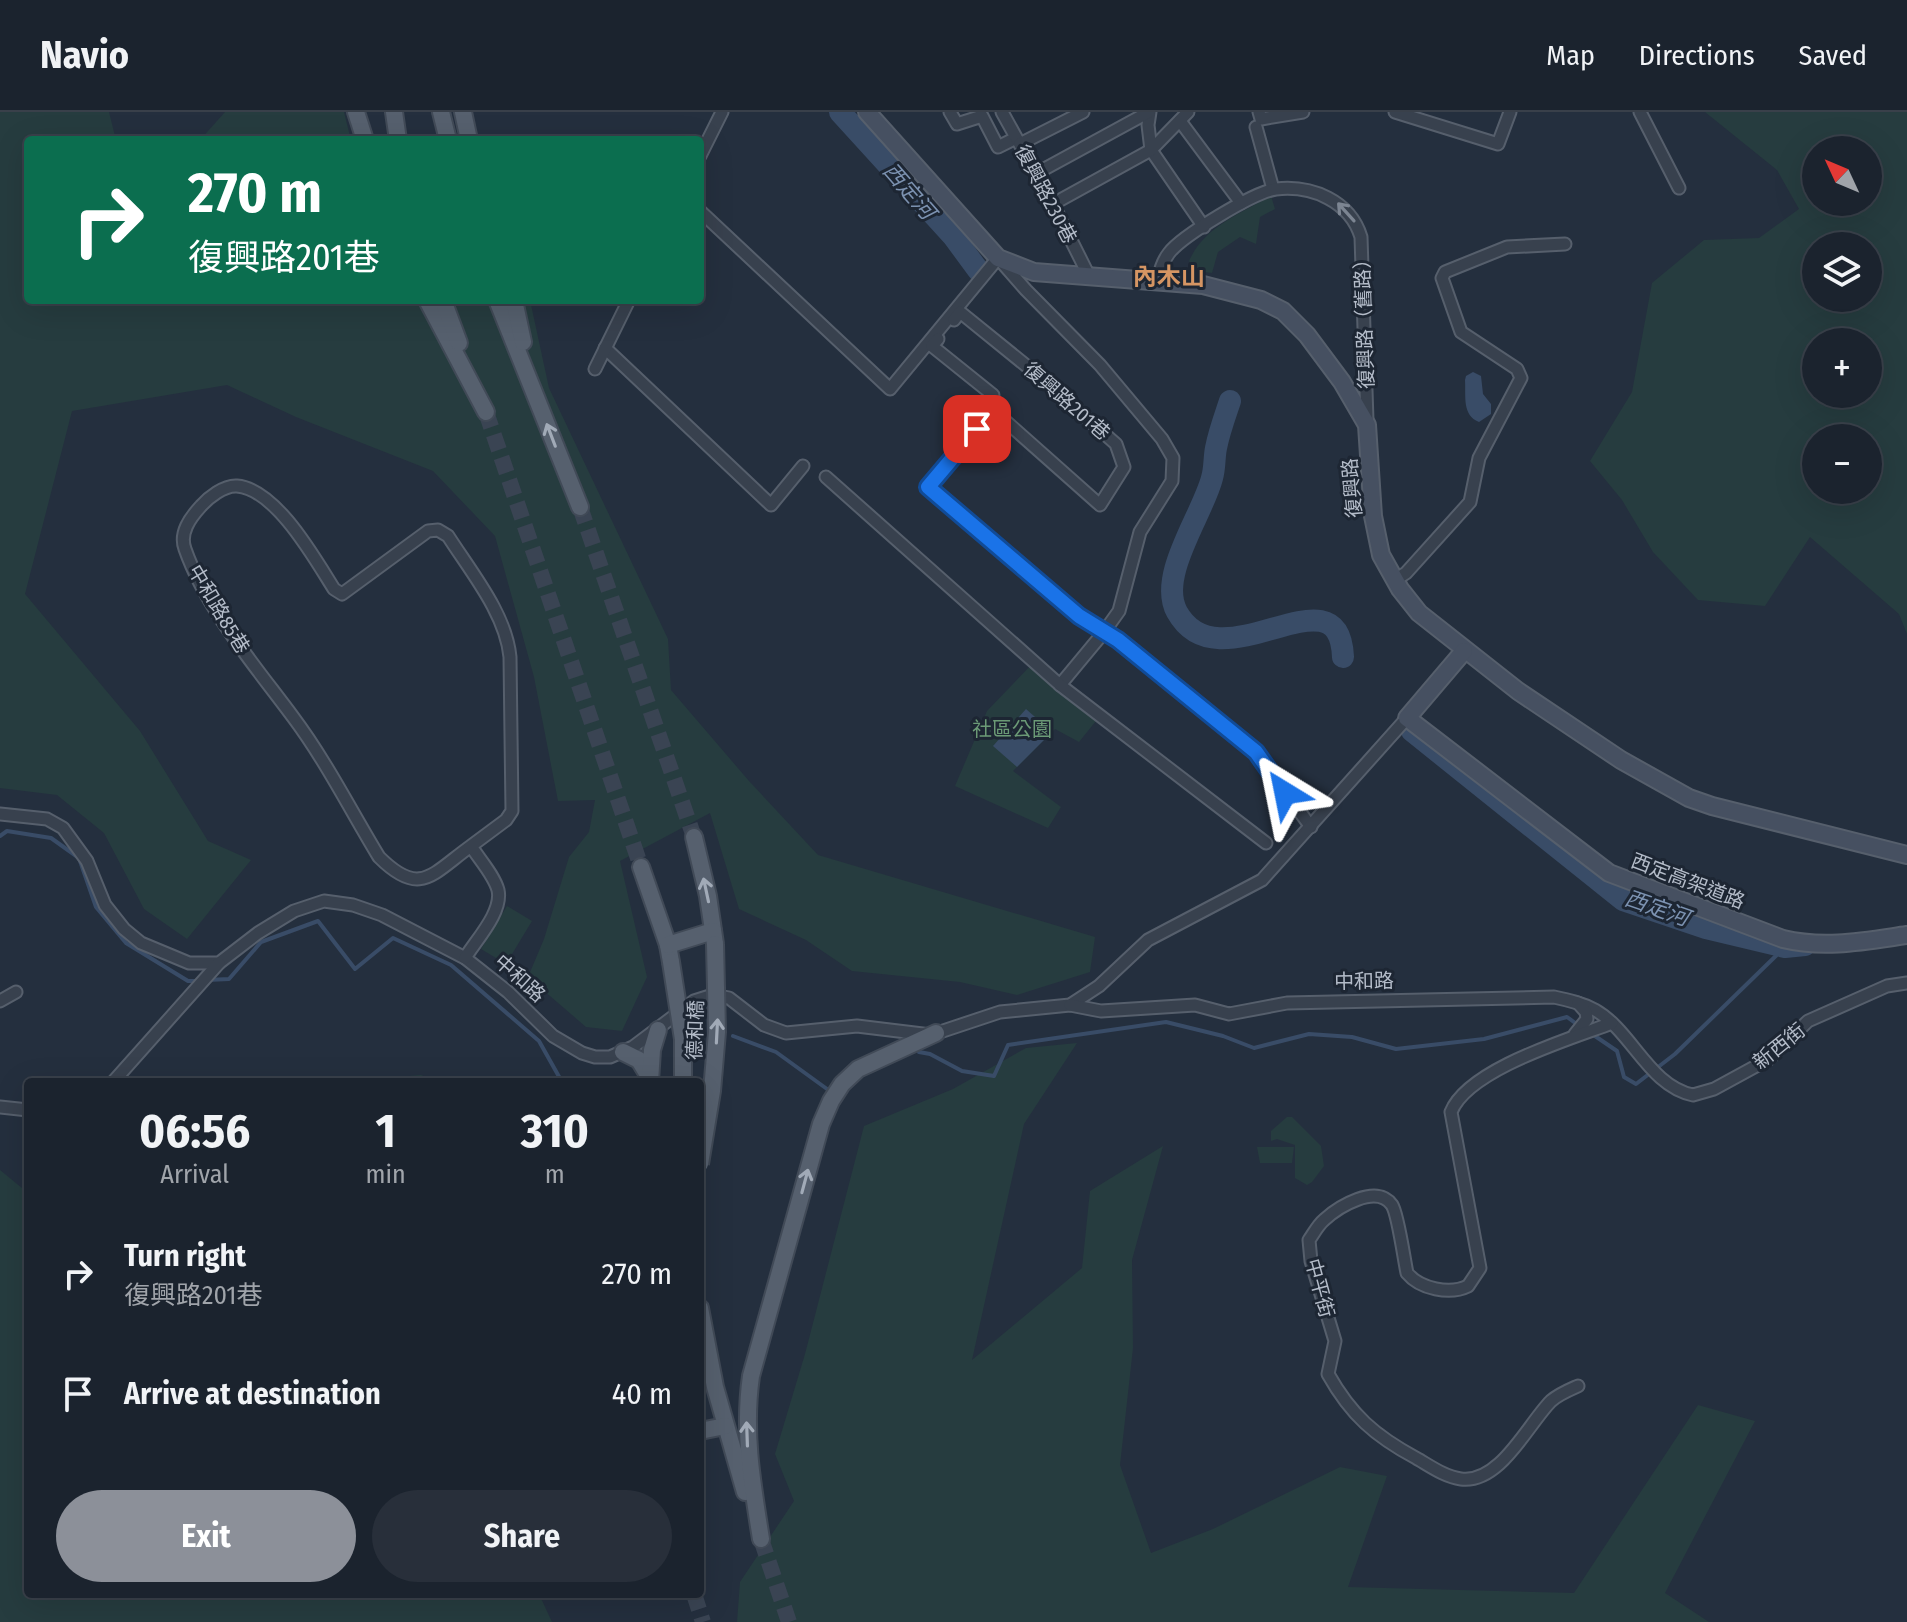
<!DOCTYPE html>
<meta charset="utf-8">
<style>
:root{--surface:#1b232e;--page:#282f3a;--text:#f1f3f6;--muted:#a0a4aa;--line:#39404a;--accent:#8c9099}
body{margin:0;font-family:"Fira Sans Condensed","Noto Sans TC",sans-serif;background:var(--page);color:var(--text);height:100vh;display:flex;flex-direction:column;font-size:30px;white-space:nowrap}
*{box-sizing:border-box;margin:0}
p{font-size:26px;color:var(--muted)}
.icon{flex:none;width:44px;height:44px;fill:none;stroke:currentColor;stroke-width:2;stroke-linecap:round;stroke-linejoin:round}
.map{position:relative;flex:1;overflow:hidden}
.panel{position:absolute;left:24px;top:966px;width:680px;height:520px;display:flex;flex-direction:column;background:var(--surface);border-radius:8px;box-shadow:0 8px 32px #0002,0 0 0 2px var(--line)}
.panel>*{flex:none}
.banner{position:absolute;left:24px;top:24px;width:680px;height:168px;border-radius:8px;box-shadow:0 8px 32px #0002,0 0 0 2px var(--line);background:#0b6e4f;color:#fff;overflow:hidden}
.needle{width:52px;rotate:314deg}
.controls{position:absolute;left:1802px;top:24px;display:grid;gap:16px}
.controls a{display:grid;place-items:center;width:80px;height:80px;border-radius:50%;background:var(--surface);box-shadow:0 8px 32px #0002,0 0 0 2px var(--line);font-size:40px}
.pin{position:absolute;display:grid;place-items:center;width:68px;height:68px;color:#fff;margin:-34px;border-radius:16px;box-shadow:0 4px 12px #0006}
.me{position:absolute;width:88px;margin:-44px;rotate:325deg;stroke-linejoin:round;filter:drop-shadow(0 0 6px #0008)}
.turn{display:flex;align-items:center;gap:28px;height:168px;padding:0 32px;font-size:36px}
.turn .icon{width:104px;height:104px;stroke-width:2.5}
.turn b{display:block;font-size:56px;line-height:68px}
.eta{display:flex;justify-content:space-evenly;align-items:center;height:136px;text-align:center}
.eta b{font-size:48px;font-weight:700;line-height:56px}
.action{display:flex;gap:16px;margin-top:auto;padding:16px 32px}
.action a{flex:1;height:92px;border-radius:48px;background:var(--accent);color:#fff;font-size:32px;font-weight:700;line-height:92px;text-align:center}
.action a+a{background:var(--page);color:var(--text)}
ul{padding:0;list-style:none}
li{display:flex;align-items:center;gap:24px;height:120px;padding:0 32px}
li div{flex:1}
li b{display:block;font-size:30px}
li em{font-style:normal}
header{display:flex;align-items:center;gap:48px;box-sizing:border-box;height:112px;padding:0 40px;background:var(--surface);border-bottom:2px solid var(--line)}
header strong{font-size:38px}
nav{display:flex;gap:44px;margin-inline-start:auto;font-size:28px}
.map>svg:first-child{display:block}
.green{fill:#263c3f;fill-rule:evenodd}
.water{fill:#394c67}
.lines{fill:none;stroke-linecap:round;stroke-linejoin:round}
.stream{stroke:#394c67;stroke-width:4}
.river{stroke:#394c67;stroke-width:22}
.primary-tunnel{stroke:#3a4453;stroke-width:16;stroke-dasharray:16 8;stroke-linecap:butt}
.street-casing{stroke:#565f6c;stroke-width:15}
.secondary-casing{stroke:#565f6c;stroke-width:20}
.primary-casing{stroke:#414a57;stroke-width:20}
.street{stroke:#38414e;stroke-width:11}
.secondary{stroke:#465061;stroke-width:16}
.primary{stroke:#56606e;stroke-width:16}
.primary-bridge-casing{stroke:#414a57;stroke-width:20;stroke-linecap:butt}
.primary-bridge{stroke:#56606e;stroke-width:16}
.oneway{stroke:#7c8592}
.oneway2{stroke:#a1aab7}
.route-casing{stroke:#114b97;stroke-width:20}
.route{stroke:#1a73e8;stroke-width:14}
.labels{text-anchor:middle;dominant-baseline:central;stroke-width:6;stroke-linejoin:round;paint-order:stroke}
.street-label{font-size:20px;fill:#b4bcc9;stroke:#1d2633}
.park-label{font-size:20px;fill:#6b9a76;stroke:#1d2633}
.water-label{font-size:22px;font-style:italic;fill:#7c92b1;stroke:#1d2633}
.quarter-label{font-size:24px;font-weight:bold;fill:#d59563;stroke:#1d2633}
</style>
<header>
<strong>Navio</strong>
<nav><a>Map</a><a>Directions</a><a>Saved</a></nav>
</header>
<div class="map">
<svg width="1907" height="1510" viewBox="0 0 1907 1510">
<rect width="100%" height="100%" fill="#242f3e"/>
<g class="green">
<polygon points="0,0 109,0 116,28 28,28 28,188 530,188 549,276 668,527 671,578 749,669 818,743 1095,825 1090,860 1017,883 960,870 852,859 806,828 739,797 710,701 620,749 647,865 622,919 586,915 528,865 544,827 569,745 589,720 595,688 558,689 534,565 495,424 433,359 296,305 227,273 72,299 25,482 140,619 208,729 251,748 187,827 144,797 104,721 57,683 0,676"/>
<polygon points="225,0 344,0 351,28 200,28"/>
<path d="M 1705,0 L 1907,0 L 1907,522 L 1899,502 L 1810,425 L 1765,494 L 1698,488 L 1653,440 L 1622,388 L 1590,349 L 1632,280 L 1652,171 L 1704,128 L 1759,126 L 1799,97 L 1777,58 ZM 1816,38 L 1868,38 L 1868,90 L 1816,90 ZM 1816,134 L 1868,134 L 1868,186 L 1816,186 ZM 1816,230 L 1868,230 L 1868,282 L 1816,282 ZM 1816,326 L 1868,326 L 1868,378 L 1816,378 Z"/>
<path d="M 1271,84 L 1275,97 L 1260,105 L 1256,132 L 1240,125 L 1218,140 L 1212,161 L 1196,159 L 1189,149 C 1204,115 1241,101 1271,84 Z"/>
<polygon points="1034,550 1100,604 1079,630 1055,617 1013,659 1061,695 1048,716 955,674 987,599"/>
<polygon points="507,794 532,809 506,852 481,837"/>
<polygon points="1077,931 1024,1012 972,1248 1082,1156 1090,1079 1163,1034 1132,1148 1133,1236 1120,1353 1151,1441 1213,1417 1340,1355 1387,1364 1348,1475 1574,1481 1698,1293 1755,1309 1665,1481 1709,1510 737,1510 740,1470 794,1389 775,1342 805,1242 864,1014 953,977 1026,936"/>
<polygon points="421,963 437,970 337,970"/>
<polygon points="1287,1005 1292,1005 1321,1034 1324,1054 1312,1070 1307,1073 1295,1066 1295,1033 1277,1027 1271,1029 1271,1019"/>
<polygon points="1294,1035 1292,1051 1260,1051 1257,1035"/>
<polygon points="0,1058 28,1081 28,1482 539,1482 552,1510 0,1510"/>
</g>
<g class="water">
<path d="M 1473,260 L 1481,264 L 1483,282 L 1491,292 L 1491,302 L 1479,310 C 1462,303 1466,285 1465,268 L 1466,264 Z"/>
<polygon points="1026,597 1052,620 1017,655 993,634"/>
</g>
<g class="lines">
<g class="stream">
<polyline points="0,724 7,719 51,726 79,746 96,795 126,831 188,869 198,869"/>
<polyline points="207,868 229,867 261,830 318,809 355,857 393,826 451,853 539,929 562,970"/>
<polyline points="1592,922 1617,939 1624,965 1636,972 1675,942 1785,835"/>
<polyline points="733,924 776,940 827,977"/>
<polyline points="919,940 930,942 962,959 994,964 1008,933 1166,910 1223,924 1254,936 1309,922 1352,925 1396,937 1484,927 1567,905 1578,913"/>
</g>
<g class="river">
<polyline points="840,0 953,124 978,158"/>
<path d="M 1230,289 C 1225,304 1219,320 1216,336 C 1214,346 1215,356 1212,366 C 1203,402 1157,464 1177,500 C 1220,577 1339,451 1343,545"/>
<polyline points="1412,619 1623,788 1706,816 1785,835 1805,833"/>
</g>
<g class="primary-tunnel">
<polyline points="486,300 641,755"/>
<polyline points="580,395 694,725"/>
<polyline points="761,1427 789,1510"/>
<polyline points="694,1482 703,1510"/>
</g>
<g class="street-casing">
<g id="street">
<polyline points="950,0 957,12 982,4 998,35 1016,26"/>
<polyline points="1002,0 1053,92 1089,164"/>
<polyline points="1150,0 1148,13 1151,38 1204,115"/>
<polyline points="1259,0 1261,7 1303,0"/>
<polyline points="1395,0 1498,32 1510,0"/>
<polyline points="1640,0 1679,76"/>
<polyline points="1180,9 1241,91"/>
<polyline points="1256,15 1273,77"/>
<polyline points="1020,32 1083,0"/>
<polyline points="700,44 722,0"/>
<polyline points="1037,61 1149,0"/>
<polyline points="1053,92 1151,38 1188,0"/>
<polyline points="700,99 890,277 998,146 1026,178 1100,253 1162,327 1173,346 1172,369 1140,420 1119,499 1104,520 1118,528 1256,640 1311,715"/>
<path d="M 1158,170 C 1160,159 1162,150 1169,141 C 1182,124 1254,80 1276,77 C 1312,73 1350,89 1361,125 L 1367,308"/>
<polyline points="954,208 960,200 1039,264 1116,332 1124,355 1100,393 993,298 928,375 1079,504 1104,520 1060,573"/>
<polyline points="938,227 932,234 993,283 993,298"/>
<polyline points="605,236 771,393 803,354"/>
<polyline points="595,257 629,188"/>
<polyline points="826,365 1060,573 1266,731"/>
<polyline points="1395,468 1406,461 1470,390 1479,346 1521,266 1517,257 1461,220 1442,166 1445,160 1507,135 1565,132"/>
<polyline points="0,702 47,707 63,716 87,749 105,793 124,817 141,831 189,851 219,851 258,821 294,799 324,789 353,793 382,803 465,846 508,880 553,924 582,941 595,945 610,945 633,935 694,889 713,883 729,886 764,913 786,921 857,914 931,923 1000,900 1070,893 1099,874 1148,828 1262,768 1407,606"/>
<path d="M 465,846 C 476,828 503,800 498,778 C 494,763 479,747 471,734 C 432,762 420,786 379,745 C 351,699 326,649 293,605 C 256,555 206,497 185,437 C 179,421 190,406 201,394 C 208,386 224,373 237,374 C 276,377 315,447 334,477 L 342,482 L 428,419 L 438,418 L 448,424 C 471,460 506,502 510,545 L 512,699 L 506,708 L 471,734"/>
<polyline points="0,889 16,880"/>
<path d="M 1070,893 L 1101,899 L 1195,893 L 1229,902 L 1287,891 L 1554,885 C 1568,888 1582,891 1595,898 C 1632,919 1649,974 1693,983 L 1714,977 L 1769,947 L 1808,909 L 1887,874 L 1907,871"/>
<polyline points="1575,922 1587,907 1586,900 1578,891"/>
<polyline points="113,970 219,851"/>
<polyline points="0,995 28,998"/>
<path d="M 1578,1274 C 1569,1278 1559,1282 1551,1289 C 1528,1312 1500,1372 1461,1367 C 1445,1365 1430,1354 1416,1346 C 1375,1324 1351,1303 1328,1262 L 1335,1229 L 1311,1149 L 1309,1128 C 1314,1121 1318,1113 1324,1108 C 1338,1095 1377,1071 1392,1093 C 1398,1102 1404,1147 1407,1161 C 1420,1177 1450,1183 1468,1174 L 1480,1156 L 1451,1000 C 1468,957 1570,927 1612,911"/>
</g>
</g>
<g class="secondary-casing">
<g id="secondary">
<polyline points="867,0 998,146 1034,160 1203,173 1261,188 1283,199 1307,223 1342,270 1367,313 1373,404 1381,443 1400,477 1419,501 1518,579 1621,648 1689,686 1712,694 1907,743"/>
<path d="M 1464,539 L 1407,606 L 1609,761 L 1783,827 C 1825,837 1865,829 1907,823"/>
</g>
</g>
<g class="primary-casing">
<g id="primary">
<polyline points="356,0 365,28"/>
<polyline points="394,0 398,28"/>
<polyline points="441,0 448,28"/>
<polyline points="463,0 469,28"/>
<polyline points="427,188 486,300"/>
<polyline points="443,188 459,231"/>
<polyline points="497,188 580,395"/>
<polyline points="514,188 523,230"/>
<polyline points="694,725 708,784 715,832"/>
<polyline points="641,755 668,833 671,850"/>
<polyline points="668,833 713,819"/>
<polyline points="623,940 639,948 650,966"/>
<polyline points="650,970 652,938 658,918"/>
<polyline points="700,1196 715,1275 745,1380"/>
<polyline points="700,1319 725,1314"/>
<path d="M 761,1427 C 752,1371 743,1320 751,1264 L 821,1012 L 831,989 L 842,972 L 858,957 L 936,921"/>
</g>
</g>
<use href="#street" class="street"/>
<use href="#secondary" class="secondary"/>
<use href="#primary" class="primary"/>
<g class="primary-bridge-casing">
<g id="primary-bridge">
<polyline points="671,850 683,927 683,970"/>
<polyline points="700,1052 712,979 717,920 715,832"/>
</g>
</g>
<use href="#primary-bridge" class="primary-bridge"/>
</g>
<defs><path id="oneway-shaft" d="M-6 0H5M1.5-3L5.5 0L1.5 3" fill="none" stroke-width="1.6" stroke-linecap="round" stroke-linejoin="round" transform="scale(2)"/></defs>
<use class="oneway" href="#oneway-shaft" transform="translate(1346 100) rotate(-132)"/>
<g class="oneway2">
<use href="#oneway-shaft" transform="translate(551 323) rotate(-111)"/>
<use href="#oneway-shaft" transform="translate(706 778) rotate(-102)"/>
<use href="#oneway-shaft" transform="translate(717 919) rotate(-87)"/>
<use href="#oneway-shaft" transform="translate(805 1069) rotate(-75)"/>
<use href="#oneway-shaft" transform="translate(747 1322) rotate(-92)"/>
</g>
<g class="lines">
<g class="route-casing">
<polyline id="route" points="977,317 928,375 1079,504 1118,528 1256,640 1285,681"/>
</g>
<use href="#route" class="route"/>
</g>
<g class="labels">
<g class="street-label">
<text transform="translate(1046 82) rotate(62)">復興路230巷</text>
<text transform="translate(1364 207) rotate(-92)">復興路（舊路）</text>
<text transform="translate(1067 289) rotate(41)">復興路201巷</text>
<text transform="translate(1352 376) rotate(-95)">復興路</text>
<text transform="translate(219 497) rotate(59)">中和路85巷</text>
<text transform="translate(1688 769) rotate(21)">西定高架道路</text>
<text transform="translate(520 866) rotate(42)">中和路</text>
<text transform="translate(1364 869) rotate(-1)">中和路</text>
<text transform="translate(695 918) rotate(-88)">德和橋</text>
<text transform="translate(1779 934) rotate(-39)">新西街</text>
<text transform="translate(1320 1176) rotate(75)">中平街</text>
</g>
<g class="park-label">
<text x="1012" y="617">社區公園</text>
</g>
<g class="water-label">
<text transform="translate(909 79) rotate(49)">西定河</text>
<text transform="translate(1657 796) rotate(19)">西定河</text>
</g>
<g class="quarter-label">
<text x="1169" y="165">內木山</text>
</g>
</g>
</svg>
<div class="controls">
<a><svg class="needle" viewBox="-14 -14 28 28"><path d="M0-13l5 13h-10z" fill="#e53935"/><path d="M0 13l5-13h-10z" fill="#a0a4aa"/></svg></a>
<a><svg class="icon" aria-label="layers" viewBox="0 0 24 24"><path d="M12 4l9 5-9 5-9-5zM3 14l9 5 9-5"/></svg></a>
<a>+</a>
<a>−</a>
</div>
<div class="pin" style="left:977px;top:317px;background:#d93025"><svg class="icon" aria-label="arrive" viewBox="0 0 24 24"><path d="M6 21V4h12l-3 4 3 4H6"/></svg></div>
<svg class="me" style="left:1285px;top:681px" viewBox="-20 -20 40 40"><path d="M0-17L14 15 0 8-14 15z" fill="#1a73e8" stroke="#fff" stroke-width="4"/></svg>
<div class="banner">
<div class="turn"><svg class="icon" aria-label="right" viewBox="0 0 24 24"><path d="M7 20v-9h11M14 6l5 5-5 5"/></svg><div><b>270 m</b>復興路201巷</div></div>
</div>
<section class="panel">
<div class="eta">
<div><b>06:56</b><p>Arrival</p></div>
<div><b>1</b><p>min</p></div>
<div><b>310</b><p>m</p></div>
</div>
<ul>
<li><svg class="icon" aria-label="right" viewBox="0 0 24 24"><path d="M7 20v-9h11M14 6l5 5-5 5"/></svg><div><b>Turn right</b><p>復興路201巷</p></div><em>270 m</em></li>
<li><svg class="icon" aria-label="arrive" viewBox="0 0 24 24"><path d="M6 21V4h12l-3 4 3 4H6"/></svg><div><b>Arrive at destination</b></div><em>40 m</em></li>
</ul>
<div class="action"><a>Exit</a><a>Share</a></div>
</section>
</div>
